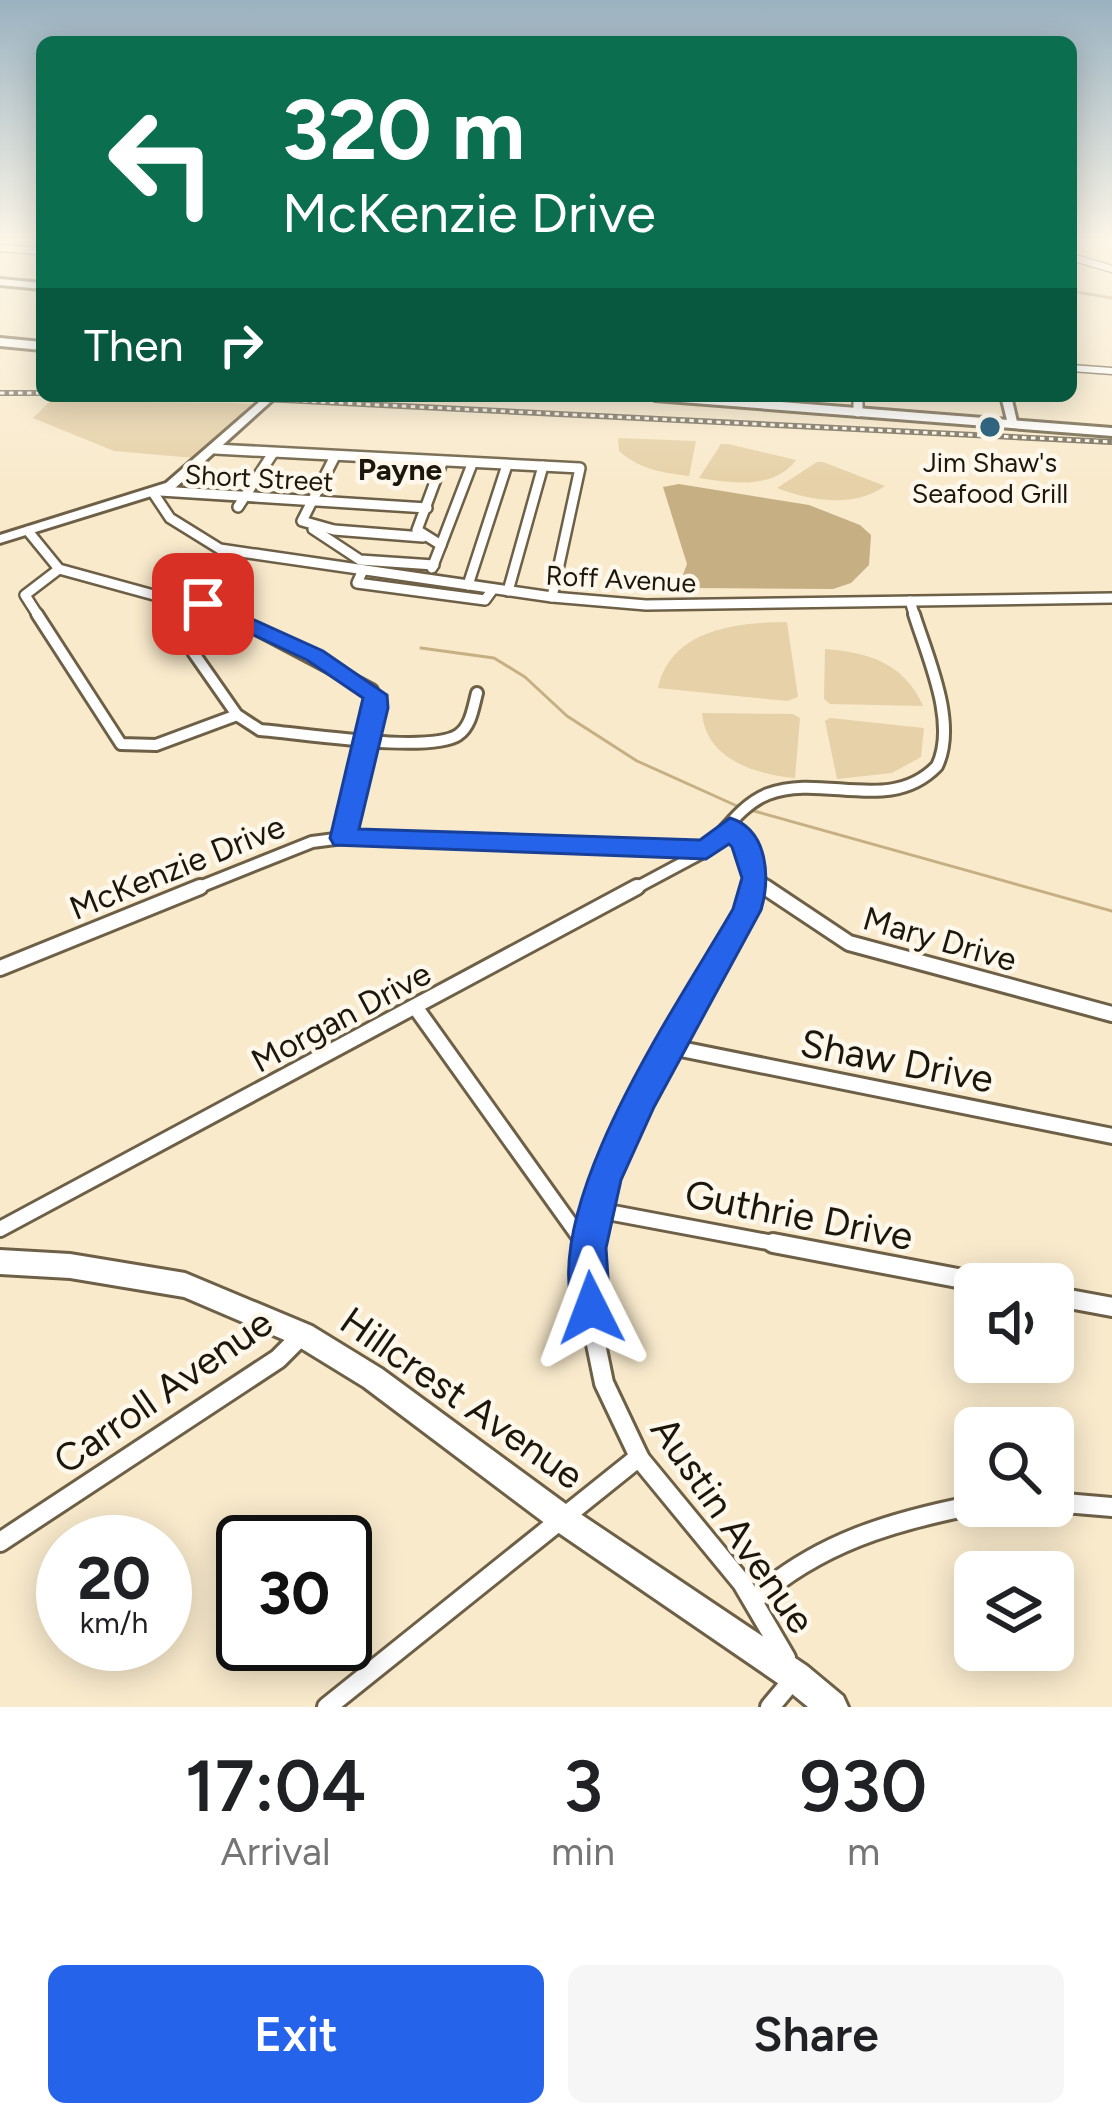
<!DOCTYPE html>
<style>
:root{--surface:#fff;--page:#f6f6f6;--text:#202124;--muted:#757577;--accent:#2563eb}
body{margin:0;font-family:Figtree,sans-serif;background:var(--page);color:var(--text);height:100vh;display:flex;flex-direction:column;font-size:45px;white-space:nowrap}
*{box-sizing:border-box;margin:0}
p{font-size:39px;color:var(--muted)}
.icon{flex:none;width:66px;height:66px;fill:none;stroke:currentColor;stroke-width:2;stroke-linecap:round;stroke-linejoin:round}
.map{position:relative;height:1707px;overflow:hidden}
.drawer{display:flex;flex-direction:column;background:var(--surface);flex:1}
.drawer>*{flex:none}
.banner{position:absolute;left:36px;top:36px;width:1041px;height:366px;border-radius:18px;box-shadow:0 6px 30px #0003;background:#0b6e4f;color:#fff;overflow:hidden}
.buttons{position:absolute;left:954px;top:1263px;display:grid;gap:24px}
.buttons a{display:grid;place-items:center;width:120px;height:120px;border-radius:18px;background:var(--surface);box-shadow:0 6px 30px #0003;font-size:60px}
.speed{position:absolute;left:36px;top:1515px;display:flex;gap:24px;font-size:60px;font-weight:700;text-align:center}
.speed>*{display:grid;place-content:center;width:156px;height:156px;border-radius:50%;background:var(--surface);box-shadow:0 6px 30px #0003;line-height:1}
.speed small{font-size:30px;font-weight:400}
.speed .limit{border:6px solid #111;border-radius:18px;background:#fff;color:#111}
.pin{position:absolute;display:grid;place-items:center;width:102px;height:102px;color:#fff;margin:-51px;border-radius:24px;box-shadow:0 6px 18px #0006}
.me{position:absolute;width:132px;margin:-66px;rotate:357deg;stroke-linejoin:round;filter:drop-shadow(0 0 9px #0008)}
.turn{display:flex;align-items:center;gap:42px;height:252px;padding:0 48px;font-size:54px}
.turn .icon{width:156px;height:156px;stroke-width:2.5}
.turn b{display:block;font-size:84px;line-height:102px}
.then{display:flex;align-items:center;height:114px;padding:0 48px;background:#0003;gap:24px;font-size:45px}
.eta{display:flex;justify-content:space-evenly;align-items:center;height:204px;text-align:center}
.eta b{font-size:72px;font-weight:600;line-height:84px}
.button{display:flex;gap:24px;margin-top:auto;padding:24px 48px}
.button a{flex:1;height:138px;border-radius:18px;background:var(--accent);color:#fff;font-size:48px;font-weight:600;line-height:138px;text-align:center}
.button a+a{background:var(--page);color:var(--text)}
.map>svg:first-child{display:block}
.green{fill:#e6d1a8}
.water{fill:#c6af83}
.lines{fill:none;stroke-linecap:round;stroke-linejoin:round}
.stream{stroke:#c6af83;stroke-width:3}
.street-far4-casing{stroke:#6d6046;stroke-width:9}
.street-far3-casing{stroke:#6d6046;stroke-width:14}
.street-far2-casing{stroke:#6d6046;stroke-width:16}
.street-far1-casing{stroke:#6d6046;stroke-width:20}
.street-casing{stroke:#6d6046;stroke-width:24}
.secondary-casing{stroke:#6d6046;stroke-width:6}
.primary-casing{stroke:#6d6046;stroke-width:6}
.street-far4{stroke:#fff;stroke-width:6}
.street-far3{stroke:#fff;stroke-width:9}
.street-far2{stroke:#fff;stroke-width:10}
.street-far1{stroke:#fff;stroke-width:14}
.street{stroke:#fff;stroke-width:18}
.secondary{fill:#fff;fill-rule:evenodd}
.primary{fill:#fff;fill-rule:evenodd}
.rail-casing{stroke:#736a58;stroke-width:6}
.rail{stroke:#fef8ec;stroke-width:3;stroke-dasharray:4.5;stroke-linecap:butt}
.route{fill:#2563eb;stroke:#184099;stroke-width:3}
.poi-dot{fill:#316682;stroke:#fef8ec;stroke-width:4.5}
.labels{text-anchor:middle;dominant-baseline:central;stroke-width:9;stroke-linejoin:round;paint-order:stroke}
.far-poi-label{font-size:27px;fill:#1c170c;stroke:#fef8ec}
.far-street-label{font-size:27px;fill:#1c170c;stroke:#fef8ec}
.far-neighbourhood-label{font-size:30px;font-weight:bold;fill:#1c170c;stroke:#fef8ec}
.street-label{font-size:33px;fill:#1c170c;stroke:#fef8ec}
.near-street-label{font-size:39px;fill:#1c170c;stroke:#fef8ec}
</style>
<div class="map">
<svg width="1112" height="1707" viewBox="0 0 1112 1707">
<rect width="100%" height="100%" fill="#f9eacc"/>
<g class="green">
<polygon points="50,401 233,403 256,404 194,458 114,451 33,418"/>
<path d="M 618,438 L 696,441 L 689,476 C 663,473 639,469 619,451 Z"/>
<path d="M 721,444 L 728,444 L 796,460 C 774,490 731,483 699,478 Z"/>
<path d="M 817,462 L 823,462 L 885,486 C 854,508 811,501 777,488 Z"/>
<path d="M 787,622 L 798,697 L 787,701 L 658,688 C 670,630 736,622 787,622 Z"/>
<path d="M 825,649 C 868,652 904,663 923,706 L 830,704 L 824,699 Z"/>
<path d="M 702,713 L 793,714 L 800,718 L 795,778 C 754,774 706,759 702,713 Z"/>
<polygon points="830,718 924,728 921,757 892,773 837,779 825,721"/>
</g>
<polygon class="water" points="679,484 809,505 860,525 871,535 869,565 851,583 833,589 694,588 681,580 687,564 663,487"/>
<g class="lines">
<g class="stream">
<polyline points="1071,291 1112,298"/>
<polyline points="421,648 494,658 525,677 567,716 637,761 737,806"/>
<polyline points="754,811 1112,911"/>
</g>
<g class="street-far4-casing">
<g id="street-far4">
<polyline points="0,248 42,251"/>
<polyline points="1071,257 1112,269"/>
<polyline points="1071,368 1112,371"/>
<polyline points="858,396 858,406"/>
</g>
</g>
<g class="street-far3-casing">
<g id="street-far3">
<polyline points="858,403 858,412"/>
<polyline points="215,449 580,468 552,597"/>
<polyline points="334,458 302,521 334,530 423,537"/>
<polyline points="160,491 427,508"/>
<polyline points="154,494 170,518 220,549 552,597 646,605 1112,598"/>
<polyline points="238,507 273,453"/>
<polyline points="313,529 360,560 434,565"/>
<polyline points="28,531 59,569 234,617"/>
<polyline points="441,545 472,464"/>
<polyline points="432,568 441,545 417,530 442,463"/>
<polyline points="363,570 357,583 485,600 493,589"/>
<polyline points="468,585 507,465"/>
<polyline points="508,591 543,466"/>
<polyline points="910,601 915,617"/>
<polyline points="39,617 25,595 59,569"/>
</g>
</g>
<g class="street-far2-casing">
<g id="street-far2">
<polyline points="37,614 121,744 156,745 237,715"/>
<polyline points="228,614 372,690 376,708 343,838"/>
<path d="M 239,618 L 207,637 L 193,652 L 237,715 L 260,730 C 300,733 429,754 458,735 C 471,726 473,708 477,693"/>
<polyline points="730,828 756,877 769,890"/>
<path d="M 192,890 L 312,842 L 343,838 L 706,850 C 725,831 742,804 768,794 C 823,773 890,815 937,766 C 958,723 927,656 914,614"/>
<polyline points="632,890 705,851"/>
<polyline points="752,890 756,878"/>
</g>
</g>
<g class="street-far1-casing">
<g id="street-far1">
<polyline points="765,887 849,943 1112,1014"/>
<polyline points="0,968 200,887"/>
<polyline points="416,1008 586,1246"/>
<polyline points="671,1047 1112,1136"/>
<polyline points="597,1210 789,1246"/>
<polyline points="0,1229 637,887"/>
<path d="M 592,1246 C 608,1124 689,1014 747,909 L 753,887"/>
</g>
</g>
<g class="street-casing">
<g id="street">
<polyline points="584,1243 587,1248"/>
<polyline points="592,1243 589,1310 604,1383 640,1459 742,1583 786,1658"/>
<polyline points="773,1243 989,1284"/>
<polyline points="1053,1296 1112,1307"/>
<polyline points="1053,1502 1112,1507"/>
<polyline points="0,1542 278,1359 302,1335"/>
<path d="M 754,1600 C 818,1543 892,1521 975,1505"/>
<polyline points="327,1707 639,1457"/>
<polyline points="770,1707 796,1676"/>
</g>
</g>
<g class="secondary-casing">
<g id="secondary">
<polygon points="0,279 42,283 42,289 0,285"/>
<polygon points="266,396 277,396 174,489 0,543 0,535 166,483"/>
<polygon points="1001,396 1011,396 1018,426 1008,424"/>
<polygon points="0,1250 70,1254 185,1273 312,1326 382,1369 570,1507 807,1666 843,1696 848,1707 808,1707 785,1688 550,1527 364,1387 294,1344 184,1297 70,1278 0,1274"/>
</g>
</g>
<g class="primary-casing">
<g id="primary">
<polygon points="0,338 42,342 42,350 0,346"/>
<polygon points="649,396 703,396 1112,428 1112,436 655,400"/>
</g>
</g>
<use href="#street-far4" class="street-far4"/>
<use href="#street-far3" class="street-far3"/>
<use href="#street-far2" class="street-far2"/>
<use href="#street-far1" class="street-far1"/>
<use href="#street" class="street"/>
<use href="#secondary" class="secondary"/>
<use href="#primary" class="primary"/>
<g class="rail-casing">
<g id="rail">
<polyline points="0,393 42,393"/>
<polyline points="204,396 1112,442"/>
</g>
</g>
<use href="#rail" class="rail"/>
</g>
<linearGradient id="sky" x2="0" y2="1"><stop stop-color="#9ab2c0"/><stop offset="0.5" stop-color="#fcf6e8"/><stop offset="1" stop-color="#fcf6e8" stop-opacity="0"/></linearGradient>
<rect width="1112" height="481" fill="url(#sky)"/>
<path class="route" d="M 203,597 L 323,651 L 387,695 L 388,708 L 359,829 L 700,840 L 730,818 C 769,830 770,879 761,910 L 654,1107 L 621,1180 L 606,1248 L 610,1308 L 604,1321 L 591,1326 L 577,1321 C 532,1213 679,1003 733,909 L 742,878 L 732,847 L 729,844 L 706,859 L 334,845 L 330,838 L 363,698 L 307,660 L 196,608 L 196,599 Z"/>
<circle class="poi-dot" cx="990" cy="427" r="12"/>
<g class="labels">
<g class="far-poi-label">
<text x="990" y="462">Jim Shaw's<tspan x="990" dy="31">Seafood Grill</tspan></text>
</g>
<g class="far-street-label">
<text transform="translate(259 478) rotate(3)">Short Street</text>
<text transform="translate(621 579) rotate(3)">Roff Avenue</text>
</g>
<g class="far-neighbourhood-label">
<text x="400" y="469">Payne</text>
</g>
<g class="street-label">
<text transform="translate(177 867) rotate(-22)">McKenzie Drive</text>
<text transform="translate(940 939) rotate(16)">Mary Drive</text>
<text transform="translate(341 1017) rotate(-28)">Morgan Drive</text>
</g>
<g class="near-street-label">
<text transform="translate(897 1061) rotate(11)">Shaw Drive</text>
<text transform="translate(799 1215) rotate(11)">Guthrie Drive</text>
<text transform="translate(163 1391) rotate(-35)">Carroll Avenue</text>
<text transform="translate(462 1398) rotate(35)">Hillcrest Avenue</text>
<text transform="translate(733 1525) rotate(55)">Austin Avenue</text>
</g>
</g>
</svg>
<div class="buttons">
<a><svg class="icon" aria-label="sound" viewBox="0 0 24 24"><path d="M4 9h4l5-4v14l-5-4H4zM17 9q2 3 0 6"/></svg></a>
<a><svg class="icon" aria-label="search" viewBox="0 0 24 24"><circle cx="10" cy="10" r="6"/><path d="M15 15l6 6"/></svg></a>
<a><svg class="icon" aria-label="layers" viewBox="0 0 24 24"><path d="M12 4l9 5-9 5-9-5zM3 14l9 5 9-5"/></svg></a>
</div>
<div class="speed"><div>20<small>km/h</small></div><div class="limit">30</div></div>
<div class="pin" style="left:203px;top:604px;background:#d93025"><svg class="icon" aria-label="arrive" viewBox="0 0 24 24"><path d="M6 21V4h12l-3 4 3 4H6"/></svg></div>
<svg class="me" style="left:591px;top:1308px" viewBox="-20 -20 40 40"><path d="M0-17L14 15 0 8-14 15z" fill="#2563eb" stroke="#fff" stroke-width="4"/></svg>
<div class="banner">
<div class="turn"><svg class="icon" aria-label="left" viewBox="0 0 24 24"><path d="M17 20v-9H6M10 6l-5 5 5 5"/></svg><div><b>320 m</b>McKenzie Drive</div></div>
<div class="then">Then<svg class="icon" aria-label="right" viewBox="0 0 24 24"><path d="M7 20v-9h11M14 6l5 5-5 5"/></svg></div>
</div>
</div>
<section class="drawer">
<div class="eta">
<div><b>17:04</b><p>Arrival</p></div>
<div><b>3</b><p>min</p></div>
<div><b>930</b><p>m</p></div>
</div>
<div class="button"><a>Exit</a><a>Share</a></div>
</section>
